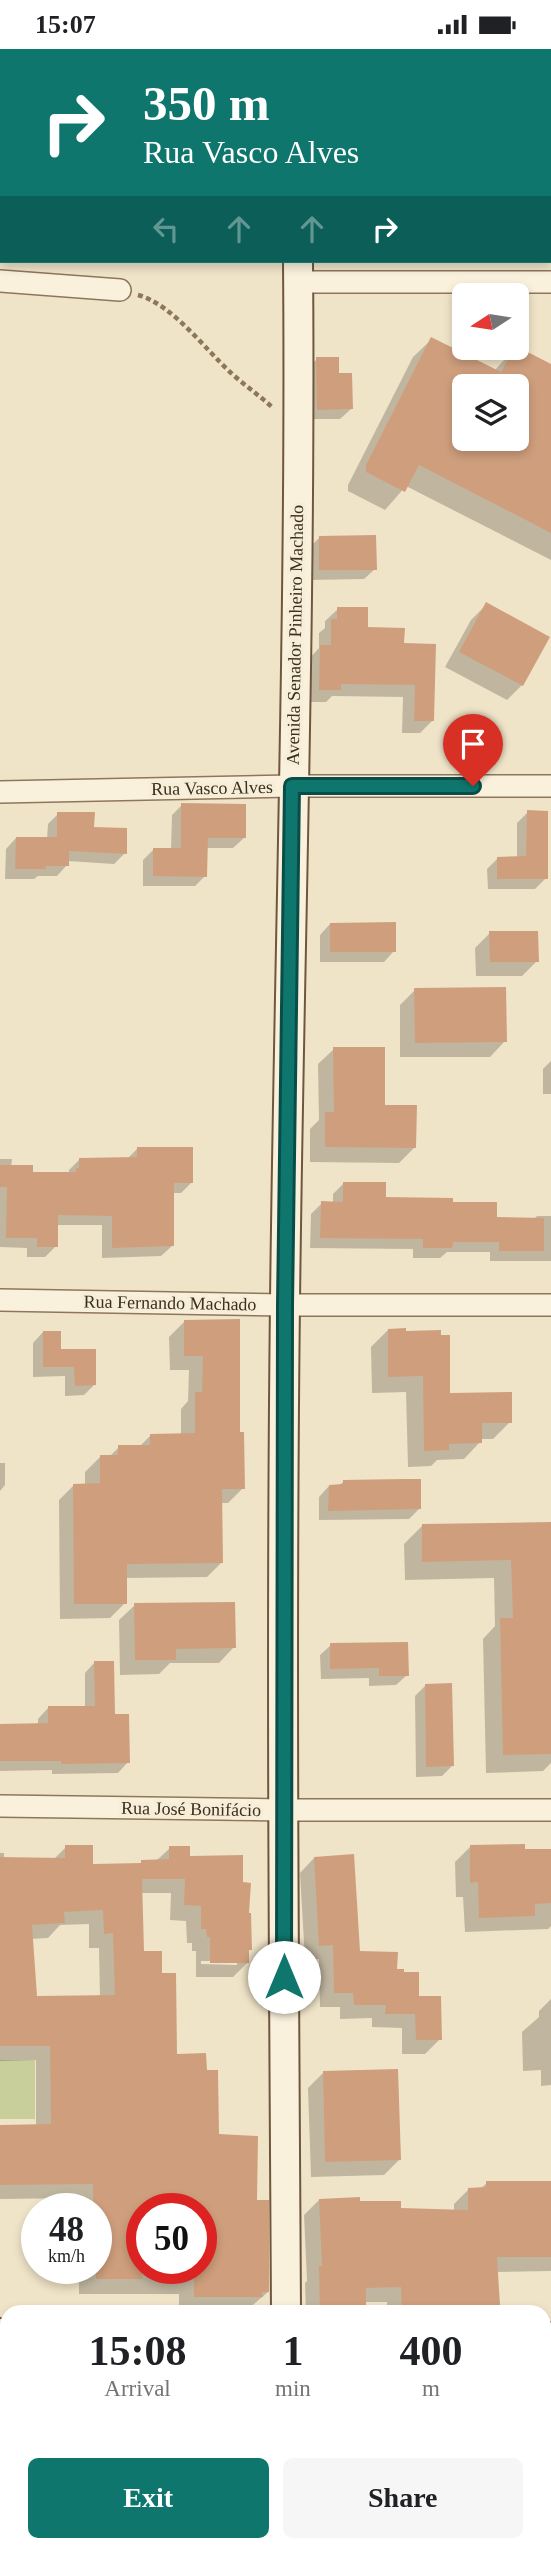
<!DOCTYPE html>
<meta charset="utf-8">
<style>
:root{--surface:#fff;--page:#f6f6f6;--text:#202124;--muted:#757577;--accent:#0f766e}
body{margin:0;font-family:Georgia,serif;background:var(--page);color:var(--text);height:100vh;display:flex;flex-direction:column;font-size:26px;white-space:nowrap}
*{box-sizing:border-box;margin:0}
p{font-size:23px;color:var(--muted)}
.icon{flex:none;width:38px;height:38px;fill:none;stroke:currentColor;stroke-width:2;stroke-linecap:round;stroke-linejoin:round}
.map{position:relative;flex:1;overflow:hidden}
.panel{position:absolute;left:0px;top:2256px;width:551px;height:247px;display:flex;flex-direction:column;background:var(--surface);border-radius:21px 21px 0 0;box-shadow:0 4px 10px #0003}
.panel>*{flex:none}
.guide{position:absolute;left:0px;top:0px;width:551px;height:214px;box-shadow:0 4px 10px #0003;background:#0f766e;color:#fff;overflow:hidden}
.needle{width:46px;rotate:258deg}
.controls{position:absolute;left:452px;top:234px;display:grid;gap:14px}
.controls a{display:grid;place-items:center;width:77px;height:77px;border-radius:10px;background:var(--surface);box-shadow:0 4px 10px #0003;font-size:35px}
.speed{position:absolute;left:21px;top:2144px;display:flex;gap:14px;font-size:35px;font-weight:700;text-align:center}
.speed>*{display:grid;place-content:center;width:91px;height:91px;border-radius:50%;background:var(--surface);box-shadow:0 4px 10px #0003;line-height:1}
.speed small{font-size:18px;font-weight:400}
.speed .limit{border:10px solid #d22;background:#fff;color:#111}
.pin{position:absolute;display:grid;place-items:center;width:60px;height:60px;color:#fff;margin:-72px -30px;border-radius:50% 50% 50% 0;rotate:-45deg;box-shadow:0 0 7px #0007}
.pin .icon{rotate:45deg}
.me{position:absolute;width:77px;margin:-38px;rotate:0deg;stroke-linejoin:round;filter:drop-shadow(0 0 5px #0008)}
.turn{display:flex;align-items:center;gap:24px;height:147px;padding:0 28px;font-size:32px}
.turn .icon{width:91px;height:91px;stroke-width:2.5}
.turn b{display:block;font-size:49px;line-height:60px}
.lanes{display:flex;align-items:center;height:66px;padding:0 28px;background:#0003;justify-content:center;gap:35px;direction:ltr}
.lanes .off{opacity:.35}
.eta{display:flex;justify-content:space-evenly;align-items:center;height:119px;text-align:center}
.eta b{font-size:42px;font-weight:700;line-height:49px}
.primary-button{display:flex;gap:14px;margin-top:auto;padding:14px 28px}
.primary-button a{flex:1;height:80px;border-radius:10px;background:var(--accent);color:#fff;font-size:28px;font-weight:700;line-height:80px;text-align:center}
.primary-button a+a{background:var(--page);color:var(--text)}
.status{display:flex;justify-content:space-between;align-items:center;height:49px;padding:0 35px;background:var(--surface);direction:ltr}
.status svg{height:19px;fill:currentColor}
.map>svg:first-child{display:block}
.green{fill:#c9cf9b}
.shadow{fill:#0003;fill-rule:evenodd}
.building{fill:#cf9f7d;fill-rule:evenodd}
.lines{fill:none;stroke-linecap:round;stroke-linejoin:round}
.street-casing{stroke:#8d765c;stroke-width:24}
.secondary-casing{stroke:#6f573f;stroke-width:32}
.path{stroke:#8d765c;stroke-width:4.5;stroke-dasharray:5 3.5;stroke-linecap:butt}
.street{stroke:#faf1dc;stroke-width:21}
.secondary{stroke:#faf1dc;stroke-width:28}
.route-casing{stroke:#0a4d48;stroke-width:18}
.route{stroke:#0f766e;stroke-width:12}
.labels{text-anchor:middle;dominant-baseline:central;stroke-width:7;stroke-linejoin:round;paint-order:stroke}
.street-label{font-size:18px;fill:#3d2e20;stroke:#f7eed8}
</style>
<div class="status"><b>15:07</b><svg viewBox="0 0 49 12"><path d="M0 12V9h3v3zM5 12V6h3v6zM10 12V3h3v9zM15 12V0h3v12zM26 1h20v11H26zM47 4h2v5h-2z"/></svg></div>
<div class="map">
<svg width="551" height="2502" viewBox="0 0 551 2502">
<rect width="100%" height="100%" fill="#f0e4c8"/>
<rect class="green" x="0" y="2011" width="35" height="59"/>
<g class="shadow">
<path d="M 432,290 L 494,322 L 515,299 L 551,317 L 551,511 L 406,437 L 385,461 L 348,442 L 348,436 L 413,308 ZM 464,338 L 516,338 L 516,390 L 464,390 Z"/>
<polygon points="317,310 337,326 351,360 340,370 307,370 306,321"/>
<polygon points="319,489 375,520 364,530 309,531 309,499"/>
<polygon points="486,556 522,636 507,651 445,618 471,571"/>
<polygon points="338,560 366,580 403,596 432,672 420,684 402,684 403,648 332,647 326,653 307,653 308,611 319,599 319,584 325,579 325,572"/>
<polygon points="182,756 244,789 233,799 206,799 205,827 195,837 143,837 143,811 153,801 171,801 172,766"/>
<polygon points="528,763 546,829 535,840 488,840 487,820 498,809 517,809 517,774"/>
<polygon points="58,765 92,780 125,804 114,815 67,812 67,816 57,827 38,827 34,830 5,830 6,800 16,789 47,790 48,775"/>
<polygon points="330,875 394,902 384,913 320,913 320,886"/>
<polygon points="490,884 537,912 522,927 476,927 475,899"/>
<polygon points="415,941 505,992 490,1008 400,1008 400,956"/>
<polygon points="334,1000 415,1098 399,1114 310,1113 310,1080 319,1071 318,1015"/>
<polygon points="551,1012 551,1045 543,1045 543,1020"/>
<polygon points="137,1100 192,1133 181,1144 172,1144 172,1197 161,1207 102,1209 102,1176 56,1176 56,1197 45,1208 27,1208 27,1199 0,1198 0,1110 12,1110 11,1118 31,1125 69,1125 69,1121 80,1110 127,1110"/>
<polygon points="344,1134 384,1150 451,1155 495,1170 534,1170 537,1167 551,1167 551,1212 490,1212 490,1203 447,1203 440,1209 413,1209 413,1200 310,1199 311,1165 322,1154 333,1154 333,1145"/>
<polygon points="238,1272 238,1385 243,1439 228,1454 221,1454 222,1513 207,1528 125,1529 125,1554 110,1569 60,1570 59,1451 74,1436 85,1436 85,1423 100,1408 109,1408 119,1398 139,1398 151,1386 181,1386 181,1360 188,1352 189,1321 170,1321 169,1288 184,1273"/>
<polygon points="388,1281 440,1288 449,1345 510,1373 493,1390 480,1390 480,1393 464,1410 437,1411 431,1417 408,1418 406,1343 372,1344 371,1298"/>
<polygon points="43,1283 94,1336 84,1346 65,1347 65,1327 33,1328 33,1294"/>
<polygon points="0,1414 5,1414 5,1436 0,1442"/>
<polygon points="343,1433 420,1459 409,1470 319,1471 319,1448 329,1437 339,1437"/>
<polygon points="551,1474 551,1714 543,1722 486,1724 483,1590 495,1577 494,1529 405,1531 404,1495 422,1477"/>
<polygon points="135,1556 234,1598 219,1614 170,1614 159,1625 120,1626 119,1571"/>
<polygon points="331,1596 407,1626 396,1636 369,1637 369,1629 321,1630 320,1606"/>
<polygon points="95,1613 128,1713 118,1724 52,1725 52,1721 0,1722 0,1676 38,1676 38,1670 48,1659 85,1659 85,1624"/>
<polygon points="426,1636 452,1717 442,1727 416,1728 415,1647"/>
<path d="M 66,1798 L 91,1817 L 138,1816 L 142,1813 L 156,1812 L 170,1799 L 188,1809 L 248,1902 L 248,1913 L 233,1928 L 196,1928 L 196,1902 L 192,1902 L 192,1894 L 187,1894 L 186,1872 L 170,1871 L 171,1844 L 140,1844 L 142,1904 L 161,1925 L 175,2006 L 255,2153 L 268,2243 L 246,2262 L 179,2262 L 179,2245 L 79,2245 L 79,2219 L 96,2219 L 96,2160 L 79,2160 L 79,2149 L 0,2150 L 0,2077 L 36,2077 L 36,2011 L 0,2012 L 0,1804 L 4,1804 L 4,1810 L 53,1811 ZM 89,1875 L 89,1899 L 99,1899 L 100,1948 L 35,1949 L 31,1890 L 48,1889 L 60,1876 ZM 201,1912 L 237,1912 L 237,1916 L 201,1915 ZM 142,2160 L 201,2160 L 201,2219 L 142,2219 Z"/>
<polygon points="470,1798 523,1802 551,1802 551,1877 548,1880 465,1883 463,1848 456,1848 455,1813"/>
<polygon points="314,1809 358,1904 395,1921 417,1949 440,1990 425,2005 402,2005 402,1979 372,1978 372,1969 340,1970 340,1958 320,1958 319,1910 305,1911 300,1824"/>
<polygon points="551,1950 551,2036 541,2037 541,2021 523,2022 522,1983 539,1968 539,1962"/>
<polygon points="324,2023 399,2111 384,2126 311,2128 308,2039"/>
<polygon points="551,2133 551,2222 496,2223 498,2255 490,2263 387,2263 387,2253 364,2253 365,2263 306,2263 305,2234 307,2232 304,2166 319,2151 359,2153 399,2161 454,2162 454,2155 469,2140 480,2140 487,2134"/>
<polygon points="551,2308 551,2349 544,2349 544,2309"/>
<polygon points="4,2335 7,2335 7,2422 0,2422 0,2339"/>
<polygon points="544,2400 551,2400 551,2427 544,2423"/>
<polygon points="551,2431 551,2502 298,2502 298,2496 544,2496 544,2435 551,2436"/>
<polygon points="0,2484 7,2484 7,2496 23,2496 23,2502 0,2502"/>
<polygon points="147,2496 206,2496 206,2502 146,2502"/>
</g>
<g class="building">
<path d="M 431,288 L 501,323 L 516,297 L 551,315 L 551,484 L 419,416 L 405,443 L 366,423 L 366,416 ZM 464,338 L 516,338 L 516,390 L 464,390 Z"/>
<polygon points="316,308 339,308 339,324 352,324 353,360 317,361"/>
<polygon points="376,486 377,521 319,521 319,487"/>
<polygon points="486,553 550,588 523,637 459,603"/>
<polygon points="337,558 368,558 368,578 405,579 404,594 436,595 434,672 414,672 415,636 341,635 341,641 319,641 320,596 331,596 331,570 337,570"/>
<polygon points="181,754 246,755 246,789 208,789 207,828 153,827 153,799 181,799"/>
<polygon points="527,761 548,762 548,830 497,830 497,808 526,807"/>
<polygon points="57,763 95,763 94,778 127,779 127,805 69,802 69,817 46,817 46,820 15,820 16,788 57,788"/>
<polygon points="396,873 396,903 330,903 330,874"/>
<polygon points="489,882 538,882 539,913 490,913"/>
<polygon points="506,938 507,993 415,994 414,939"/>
<polygon points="333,998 385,998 385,1056 417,1056 416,1099 325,1098 325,1063 334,1063"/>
<polygon points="137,1098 193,1098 193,1134 174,1134 174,1197 112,1199 112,1167 58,1166 58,1198 37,1198 37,1189 6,1189 7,1138 0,1138 0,1116 33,1116 33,1123 76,1123 76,1119 79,1119 79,1109 137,1108"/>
<polygon points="343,1133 386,1133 386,1148 453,1149 453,1153 497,1153 497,1168 544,1169 544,1202 499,1202 499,1193 453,1193 452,1199 423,1199 423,1190 320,1189 321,1152 343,1153"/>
<polygon points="240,1270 240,1383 244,1383 245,1440 222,1440 223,1514 127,1515 127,1555 74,1555 73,1435 100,1434 100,1406 118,1406 118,1396 150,1396 150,1385 195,1384 195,1343 202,1343 203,1307 184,1307 184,1271"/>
<polygon points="406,1279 406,1282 441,1281 441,1286 450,1286 450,1344 512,1343 512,1374 482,1374 482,1394 449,1395 449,1401 424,1402 423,1327 388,1328 388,1280"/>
<polygon points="43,1282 61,1282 61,1300 96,1300 96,1336 75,1337 74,1318 43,1318"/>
<polygon points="403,1430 421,1430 421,1460 328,1462 329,1436 343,1435 343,1431"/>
<polygon points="551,1473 551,1705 503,1706 500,1569 513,1569 511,1511 422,1513 422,1475"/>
<polygon points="235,1553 236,1599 176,1600 176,1611 135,1611 134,1554"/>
<polygon points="408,1593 409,1627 379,1627 379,1619 330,1620 330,1594"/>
<polygon points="94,1612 114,1612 115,1665 129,1665 130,1714 61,1715 61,1712 0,1712 0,1675 48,1674 48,1657 95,1657"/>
<polygon points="452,1634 454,1717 426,1718 425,1635"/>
<polygon points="525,1795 525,1800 551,1800 551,1854 535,1855 535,1867 479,1869 478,1833 470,1834 470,1796"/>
<path d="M 65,1796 L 93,1796 L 93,1815 L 141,1814 L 141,1811 L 169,1810 L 169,1797 L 190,1797 L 190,1807 L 243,1806 L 243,1833 L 251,1834 L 249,1864 L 251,1864 L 252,1901 L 249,1901 L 249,1914 L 210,1914 L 210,1888 L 207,1888 L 206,1880 L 201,1880 L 201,1857 L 184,1856 L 185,1830 L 142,1830 L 144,1902 L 162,1902 L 162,1924 L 176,1924 L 177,2005 L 206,2004 L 207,2021 L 218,2021 L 219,2085 L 258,2087 L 257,2151 L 269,2151 L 269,2243 L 262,2243 L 263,2248 L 194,2248 L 194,2219 L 201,2219 L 201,2160 L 142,2160 L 142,2230 L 96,2230 L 96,2160 L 93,2160 L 93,2135 L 0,2136 L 0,2076 L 51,2075 L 50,1997 L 0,1997 L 0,1808 L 65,1809 ZM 103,1861 L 104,1885 L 113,1884 L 115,1946 L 37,1947 L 32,1876 L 65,1874 L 64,1863 Z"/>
<polygon points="354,1805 360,1902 398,1903 397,1920 404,1920 404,1923 419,1923 419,1947 441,1947 442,1991 416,1991 415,1965 385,1965 386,1956 354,1956 353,1944 334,1944 333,1896 319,1897 314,1808"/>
<polygon points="398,2020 401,2111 325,2113 323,2022"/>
<polygon points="486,2132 551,2132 551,2208 497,2208 500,2256 458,2258 458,2263 402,2263 401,2238 366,2239 366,2263 320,2263 319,2217 322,2217 319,2150 360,2148 360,2152 401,2152 401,2159 468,2161 468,2139 486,2138"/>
</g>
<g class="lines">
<g class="street-casing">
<g id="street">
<polyline points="0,232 120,241"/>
<polyline points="298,233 551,233"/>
<polyline points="0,743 292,737 551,737"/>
<polyline points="0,1251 285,1256 551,1256"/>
<polyline points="0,1757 283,1761 551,1761"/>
<polyline points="544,2421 551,2421"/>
</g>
</g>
<g class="secondary-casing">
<g id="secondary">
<polyline points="297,0 297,2"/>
<path d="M 286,2263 C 284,1926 281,1589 285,1253 C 289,906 301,559 298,212"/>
<polyline points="0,2284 7,2285"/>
<polyline points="544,2288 551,2288"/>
<polyline points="285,2502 285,2496"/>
</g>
</g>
<path class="path" d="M 138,246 C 172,255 205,300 230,323 C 244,336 259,346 273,359"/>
<use href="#street" class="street"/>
<use href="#secondary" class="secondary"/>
</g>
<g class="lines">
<g class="route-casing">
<polyline id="route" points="284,1928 285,1256 292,737 473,737"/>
</g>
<use href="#route" class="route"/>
</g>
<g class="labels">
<g class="street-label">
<text transform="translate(295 586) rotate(-89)">Avenida Senador Pinheiro Machado</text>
<text transform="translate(212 739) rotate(-1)">Rua Vasco Alves</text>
<text transform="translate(170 1254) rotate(1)">Rua Fernando Machado</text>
<text transform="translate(191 1760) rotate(1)">Rua José Bonifácio</text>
</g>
</g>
</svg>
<div class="controls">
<a><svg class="needle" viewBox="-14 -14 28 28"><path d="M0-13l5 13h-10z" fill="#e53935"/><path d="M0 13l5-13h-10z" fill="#757577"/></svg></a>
<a><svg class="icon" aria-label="layers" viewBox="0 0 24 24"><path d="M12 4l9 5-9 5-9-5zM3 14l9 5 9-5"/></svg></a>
</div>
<div class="speed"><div>48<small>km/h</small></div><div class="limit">50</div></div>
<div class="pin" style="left:473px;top:737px;background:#d93025"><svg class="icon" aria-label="arrive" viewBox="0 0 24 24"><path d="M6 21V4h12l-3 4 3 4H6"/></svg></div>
<svg class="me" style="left:284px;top:1928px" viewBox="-20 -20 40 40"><circle r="19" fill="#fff"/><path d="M0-13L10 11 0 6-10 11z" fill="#0f766e"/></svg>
<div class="guide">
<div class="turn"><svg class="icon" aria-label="right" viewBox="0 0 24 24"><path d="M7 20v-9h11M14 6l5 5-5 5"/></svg><div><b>350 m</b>Rua Vasco Alves</div></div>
<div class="lanes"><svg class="icon off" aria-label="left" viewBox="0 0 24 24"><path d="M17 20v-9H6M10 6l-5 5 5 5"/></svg><svg class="icon off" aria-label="ahead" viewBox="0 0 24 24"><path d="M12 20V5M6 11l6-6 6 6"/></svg><svg class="icon off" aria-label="ahead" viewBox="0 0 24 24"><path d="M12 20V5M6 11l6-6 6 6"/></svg><svg class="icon" aria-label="right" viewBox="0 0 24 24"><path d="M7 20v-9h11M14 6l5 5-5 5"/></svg></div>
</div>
<section class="panel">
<div class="eta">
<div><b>15:08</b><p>Arrival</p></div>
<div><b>1</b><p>min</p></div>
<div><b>400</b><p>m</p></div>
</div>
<div class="primary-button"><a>Exit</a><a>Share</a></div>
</section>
</div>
